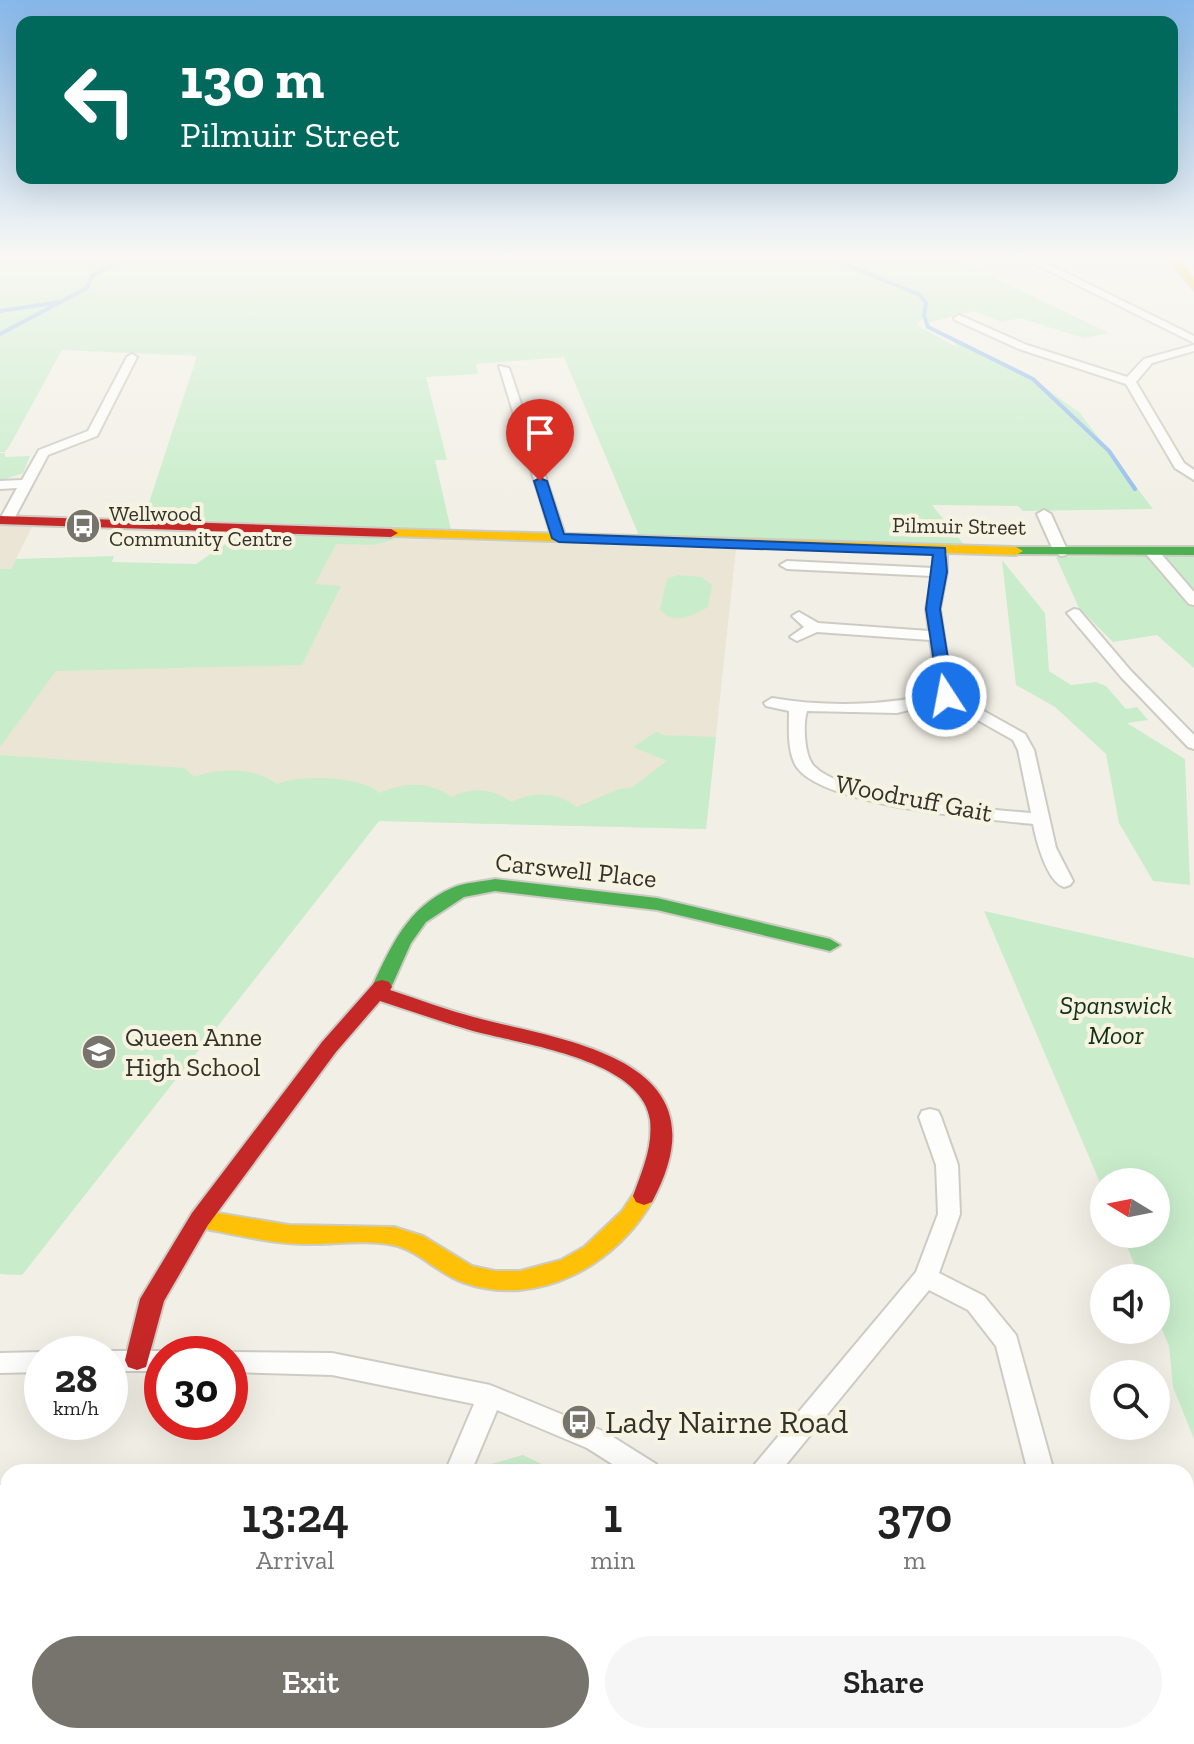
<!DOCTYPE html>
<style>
:root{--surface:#fff;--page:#f6f6f6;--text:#222;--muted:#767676;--accent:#76746c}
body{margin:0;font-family:"Zilla Slab",serif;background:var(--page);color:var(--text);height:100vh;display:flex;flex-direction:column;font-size:30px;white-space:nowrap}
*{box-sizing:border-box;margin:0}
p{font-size:26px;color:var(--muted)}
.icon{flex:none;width:44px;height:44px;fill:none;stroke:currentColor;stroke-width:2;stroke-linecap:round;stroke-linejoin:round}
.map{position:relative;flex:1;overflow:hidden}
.sheet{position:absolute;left:0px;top:1464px;width:1194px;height:280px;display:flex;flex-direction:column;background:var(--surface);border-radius:24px 24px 0 0;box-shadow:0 8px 32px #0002}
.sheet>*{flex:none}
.banner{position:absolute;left:16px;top:16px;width:1162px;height:168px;border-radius:16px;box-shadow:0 8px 32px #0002;background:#00695c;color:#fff;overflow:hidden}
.needle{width:52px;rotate:280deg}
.controls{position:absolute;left:1090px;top:1168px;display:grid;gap:16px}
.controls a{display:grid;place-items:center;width:80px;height:80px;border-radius:50%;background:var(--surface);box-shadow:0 8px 32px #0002;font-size:40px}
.speed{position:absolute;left:24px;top:1336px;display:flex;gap:16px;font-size:40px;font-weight:700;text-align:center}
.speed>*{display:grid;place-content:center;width:104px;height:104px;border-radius:50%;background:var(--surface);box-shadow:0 8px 32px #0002;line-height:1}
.speed small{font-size:20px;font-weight:400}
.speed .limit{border:12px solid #d22;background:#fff;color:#111}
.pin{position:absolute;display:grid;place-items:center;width:68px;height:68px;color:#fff;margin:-82px -34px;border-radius:50% 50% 50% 0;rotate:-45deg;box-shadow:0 0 8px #0007}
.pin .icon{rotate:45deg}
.me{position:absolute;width:88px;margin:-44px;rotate:349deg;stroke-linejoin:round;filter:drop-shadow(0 0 6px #0008)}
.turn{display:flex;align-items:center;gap:28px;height:168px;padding:0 32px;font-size:36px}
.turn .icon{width:104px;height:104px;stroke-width:2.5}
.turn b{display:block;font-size:56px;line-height:68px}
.eta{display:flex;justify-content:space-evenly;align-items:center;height:136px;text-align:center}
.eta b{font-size:48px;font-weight:600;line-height:56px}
.action{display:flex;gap:16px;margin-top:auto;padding:16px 32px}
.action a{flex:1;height:92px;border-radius:48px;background:var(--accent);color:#fff;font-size:32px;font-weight:600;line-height:92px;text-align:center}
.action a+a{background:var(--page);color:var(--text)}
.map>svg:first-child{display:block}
.built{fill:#eae5d4}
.green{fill:#c9edcb}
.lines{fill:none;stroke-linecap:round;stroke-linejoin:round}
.stream{stroke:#96bfec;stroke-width:4}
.street-casing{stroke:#cdccc4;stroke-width:4}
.fast-casing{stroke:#cdccc4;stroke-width:4}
.slow-casing{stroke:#cdccc4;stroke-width:4}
.jam-casing{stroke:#cdccc4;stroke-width:4}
.street{fill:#fdfdfb;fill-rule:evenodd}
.fast{fill:#4caf50;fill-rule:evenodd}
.slow{fill:#ffc107;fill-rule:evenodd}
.jam{fill:#c62828;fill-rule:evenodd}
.route{fill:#1a73e8;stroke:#114b97;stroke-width:2}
.labels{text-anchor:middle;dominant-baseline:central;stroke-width:8;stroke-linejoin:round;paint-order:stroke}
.far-poi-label{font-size:22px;fill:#33312a;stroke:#f7f3e1;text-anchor:start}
.far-street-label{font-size:22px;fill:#33312a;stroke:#f7f3e1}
.street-label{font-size:26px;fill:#33312a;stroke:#f7f3e1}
.park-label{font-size:26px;font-style:italic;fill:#103119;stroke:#f7f3e1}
.poi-label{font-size:26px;fill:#33312a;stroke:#f7f3e1;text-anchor:start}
.near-poi-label{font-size:32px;fill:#33312a;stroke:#f7f3e1;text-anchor:start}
</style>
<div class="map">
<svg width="1194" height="1744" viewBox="0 0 1194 1744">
<rect width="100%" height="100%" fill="#f2f0e6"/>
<g class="built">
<polygon points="0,525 33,525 11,569 0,569"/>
<polygon points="240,534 736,549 706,829 379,821 22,1275 0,1274 0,655 196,564"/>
</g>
<g class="green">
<polygon points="0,258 953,258 1109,333 1084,338 1020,318 1002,322 974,311 927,323 924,316 917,325 958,348 954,341 1033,379 1080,413 1153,509 1023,511 1018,506 932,505 966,547 640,538 564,357 476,364 478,374 426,377 447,460 435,460 451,530 144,518 197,356 62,350 10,445 5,452 0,452"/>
<polygon points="0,453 5,453 5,457 30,456 23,473 0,481"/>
<polygon points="240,534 396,539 373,545 336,544 315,584 341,586 302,665 56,671 0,747 0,569 11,569 16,559 114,556 112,562 196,564"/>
<polygon points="1194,556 1194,668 1157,635 1113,642 1079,608 1056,557"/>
<polygon points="1002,560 1045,613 1049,671 1071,685 1096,682 1106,686 1126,709 1137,707 1148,720 1127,723 1185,759 1190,885 1153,881 1119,823 1106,754 1055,707 1016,685"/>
<path d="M 678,575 L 701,577 L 712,585 L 708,607 C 692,616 673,626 660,609 L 667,579 Z"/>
<path d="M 656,732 L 664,735 L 716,737 L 706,829 L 379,821 L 22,1275 L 0,1274 L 0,755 L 184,768 L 194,777 C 219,768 255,767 277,784 C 301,774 360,776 380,793 C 403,782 431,781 451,797 C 473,787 492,788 511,802 C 534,791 557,792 577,807 L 619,789 L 631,788 L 667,761 L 633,747 Z"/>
<polygon points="984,911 1194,958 1194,1439 1173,1387 1169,1346 1156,1315 1156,1278 1140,1278 1122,1234 1156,1234 1156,1182 1104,1182 1104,1192"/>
<polygon points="523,1455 558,1472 476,1472 477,1468"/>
</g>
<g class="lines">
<g class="stream">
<polyline points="831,258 920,295 926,303 924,316 928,327 1033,379 1109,451 1135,489"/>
<polyline points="0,311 60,302"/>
<polyline points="0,334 87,288 92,276 124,258"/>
</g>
<g class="street-casing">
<g id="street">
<polygon points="1023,258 1036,258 1194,336 1194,343"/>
<polygon points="959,315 1027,345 1127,377 1144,359 1194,345 1194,351 1152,363 1136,382 1184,463 1194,470 1194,480 1175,468 1126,384 1019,349 955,320 954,318"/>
<polygon points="132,354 137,357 97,436 48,455 14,519 2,522 0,519 17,488 0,489 0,481 22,480 39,450 88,431 127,357"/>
<polygon points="499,366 509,368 566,538 564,541 554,541 552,538"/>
<polygon points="1044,510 1051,514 1068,552 1066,555 1061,556 1054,552 1037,514"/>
<path d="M 940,547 L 947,551 L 947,572 L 940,609 L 953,694 L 1025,734 L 1034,750 L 1056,848 L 1073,881 L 1070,885 L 1064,887 C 1047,882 1036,840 1033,824 C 985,819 821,806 796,766 C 787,750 789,728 789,711 L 766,706 L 764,703 L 772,698 C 824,707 887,706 938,693 L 930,640 L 817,632 L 797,641 L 790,637 L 804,627 L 792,616 L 799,612 L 818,623 L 929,631 L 926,609 L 932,576 L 787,569 L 780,565 L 787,561 L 933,568 L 933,551 ZM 944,701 L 1013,740 L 1018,750 L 1031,813 C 984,809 844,799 813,765 C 804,754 803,723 807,711 L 897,713 Z"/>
<polygon points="1152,548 1157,549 1194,592 1194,605 1189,604 1147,555 1145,552"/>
<polygon points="1074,609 1079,610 1131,671 1194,735 1194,749 1188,747 1121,677 1067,613"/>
<polygon points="930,1109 938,1111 941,1117 958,1165 960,1214 939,1273 984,1296 1016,1335 1054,1472 1028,1472 996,1346 968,1310 929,1290 780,1472 751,1472 755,1464 916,1272 938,1214 936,1165 919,1117 922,1111"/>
<polygon points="110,1351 162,1351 171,1354 162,1354 162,1371 110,1371 110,1354 101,1354"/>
<polygon points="42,1352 49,1354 42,1354 42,1372 0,1373 0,1353"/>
<polygon points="230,1352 332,1353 490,1385 605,1432 656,1464 660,1472 625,1472 587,1448 497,1410 471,1472 445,1472 474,1404 332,1375 230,1372 230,1354 223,1354"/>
<polygon points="8,1482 8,1507 0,1510 0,1485"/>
<polygon points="0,1525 8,1528 8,1589 0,1586"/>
<polygon points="42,1736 73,1736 70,1744 39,1744"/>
<rect x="391" y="1736" width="30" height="8"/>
<polygon points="679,1736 709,1736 710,1744 680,1744"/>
<polygon points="954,1736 988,1736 991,1744 957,1744"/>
</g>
</g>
<g class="fast-casing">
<g id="fast">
<polygon points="1016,547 1194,547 1194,555 1011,554 1009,551"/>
<path d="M 495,879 L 657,898 L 830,939 L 840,945 L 830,951 L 657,910 L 495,891 L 464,897 L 426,922 L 411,943 L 389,992 L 375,992 L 372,987 C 391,946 408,907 452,888 C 465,882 482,882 495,879 Z"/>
</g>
</g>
<g class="slow-casing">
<g id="slow">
<polygon points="1168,258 1178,258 1194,280 1194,290"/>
<polygon points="391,529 1016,547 1023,551 1016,555 386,536 386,530"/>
<path d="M 644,1187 L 652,1190 L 655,1196 C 619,1264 538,1310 462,1282 C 437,1273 418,1250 393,1245 C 363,1239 332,1245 302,1244 C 268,1243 234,1234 200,1228 L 192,1225 L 189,1219 L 192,1213 L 200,1210 L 289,1225 L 394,1227 L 423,1236 L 472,1266 L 495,1271 L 520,1271 L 561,1260 L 584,1247 L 622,1211 L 636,1190 Z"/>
</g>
</g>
<g class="jam-casing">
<g id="jam">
<polygon points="0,516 391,529 398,533 391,537 0,524"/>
<path d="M 382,980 L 389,982 L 392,987 L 390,990 C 423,1001 455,1013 489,1021 C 586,1044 725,1067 652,1202 L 644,1205 L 636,1202 L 633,1196 C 642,1171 653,1147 650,1120 C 642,1059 521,1044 473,1031 C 442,1022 411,1011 380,1001 L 336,1052 L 208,1225 L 164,1301 L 146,1367 L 137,1370 L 128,1367 L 125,1360 L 140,1299 L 192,1213 L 322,1042 L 375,982 Z"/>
</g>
</g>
<use href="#street" class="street"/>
<use href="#fast" class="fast"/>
<use href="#slow" class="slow"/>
<use href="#jam" class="jam"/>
</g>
<linearGradient id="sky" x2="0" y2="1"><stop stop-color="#87b8ea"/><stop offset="0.51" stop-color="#f9f8f4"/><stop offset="1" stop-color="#f9f8f4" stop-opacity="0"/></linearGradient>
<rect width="1194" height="502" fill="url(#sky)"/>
<polygon class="route" points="540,478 547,481 564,534 945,548 947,572 940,609 954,696 946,700 939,696 926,609 933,555 559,542 552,538 534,481"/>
<defs>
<g id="bus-disc" transform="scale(1.8)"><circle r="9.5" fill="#76746c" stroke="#f7f3e1"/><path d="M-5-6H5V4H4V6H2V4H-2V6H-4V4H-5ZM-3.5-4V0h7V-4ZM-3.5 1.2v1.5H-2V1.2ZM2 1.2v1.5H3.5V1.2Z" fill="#fff"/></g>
<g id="school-disc" transform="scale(1.8)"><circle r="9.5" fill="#76746c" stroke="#f7f3e1"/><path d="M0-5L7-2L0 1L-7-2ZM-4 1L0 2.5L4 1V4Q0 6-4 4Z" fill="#fff"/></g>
</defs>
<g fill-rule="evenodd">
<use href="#bus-disc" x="83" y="526"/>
<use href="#school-disc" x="99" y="1052"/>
<use href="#bus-disc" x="579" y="1422"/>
</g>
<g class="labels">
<g class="far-poi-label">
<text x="109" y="513">Wellwood<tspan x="109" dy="25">Community Centre</tspan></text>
</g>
<g class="far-street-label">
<text transform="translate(959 526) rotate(1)">Pilmuir Street</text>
</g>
<g class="street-label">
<text transform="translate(914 798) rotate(11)">Woodruff Gait</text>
<text transform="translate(576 870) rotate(6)">Carswell Place</text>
</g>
<g class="park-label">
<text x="1116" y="1005">Spanswick<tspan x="1116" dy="30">Moor</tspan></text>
</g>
<g class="poi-label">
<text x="125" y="1037">Queen Anne<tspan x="125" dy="30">High School</tspan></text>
</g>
<g class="near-poi-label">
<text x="605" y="1422">Lady Nairne Road</text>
</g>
</g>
</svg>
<div class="controls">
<a><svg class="needle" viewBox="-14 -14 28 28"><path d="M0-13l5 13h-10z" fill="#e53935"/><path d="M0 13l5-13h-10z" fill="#767676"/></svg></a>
<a><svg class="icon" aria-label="sound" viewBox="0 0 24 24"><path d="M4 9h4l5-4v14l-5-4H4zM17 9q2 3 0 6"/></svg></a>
<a><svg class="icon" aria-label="search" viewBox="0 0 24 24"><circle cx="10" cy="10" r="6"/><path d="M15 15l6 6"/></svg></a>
</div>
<div class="speed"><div>28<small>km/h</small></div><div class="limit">30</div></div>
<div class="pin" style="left:540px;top:481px;background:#d93025"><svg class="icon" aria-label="arrive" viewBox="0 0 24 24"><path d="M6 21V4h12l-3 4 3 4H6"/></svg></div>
<svg class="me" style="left:946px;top:696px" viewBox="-20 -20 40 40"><circle r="17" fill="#1a73e8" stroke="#fff" stroke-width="3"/><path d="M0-11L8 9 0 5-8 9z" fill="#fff"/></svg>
<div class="banner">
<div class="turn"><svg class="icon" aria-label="left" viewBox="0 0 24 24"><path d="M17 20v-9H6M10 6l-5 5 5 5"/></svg><div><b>130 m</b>Pilmuir Street</div></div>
</div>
<section class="sheet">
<div class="eta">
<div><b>13:24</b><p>Arrival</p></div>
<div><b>1</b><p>min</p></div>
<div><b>370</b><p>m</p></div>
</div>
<div class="action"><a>Exit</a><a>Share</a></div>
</section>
</div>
